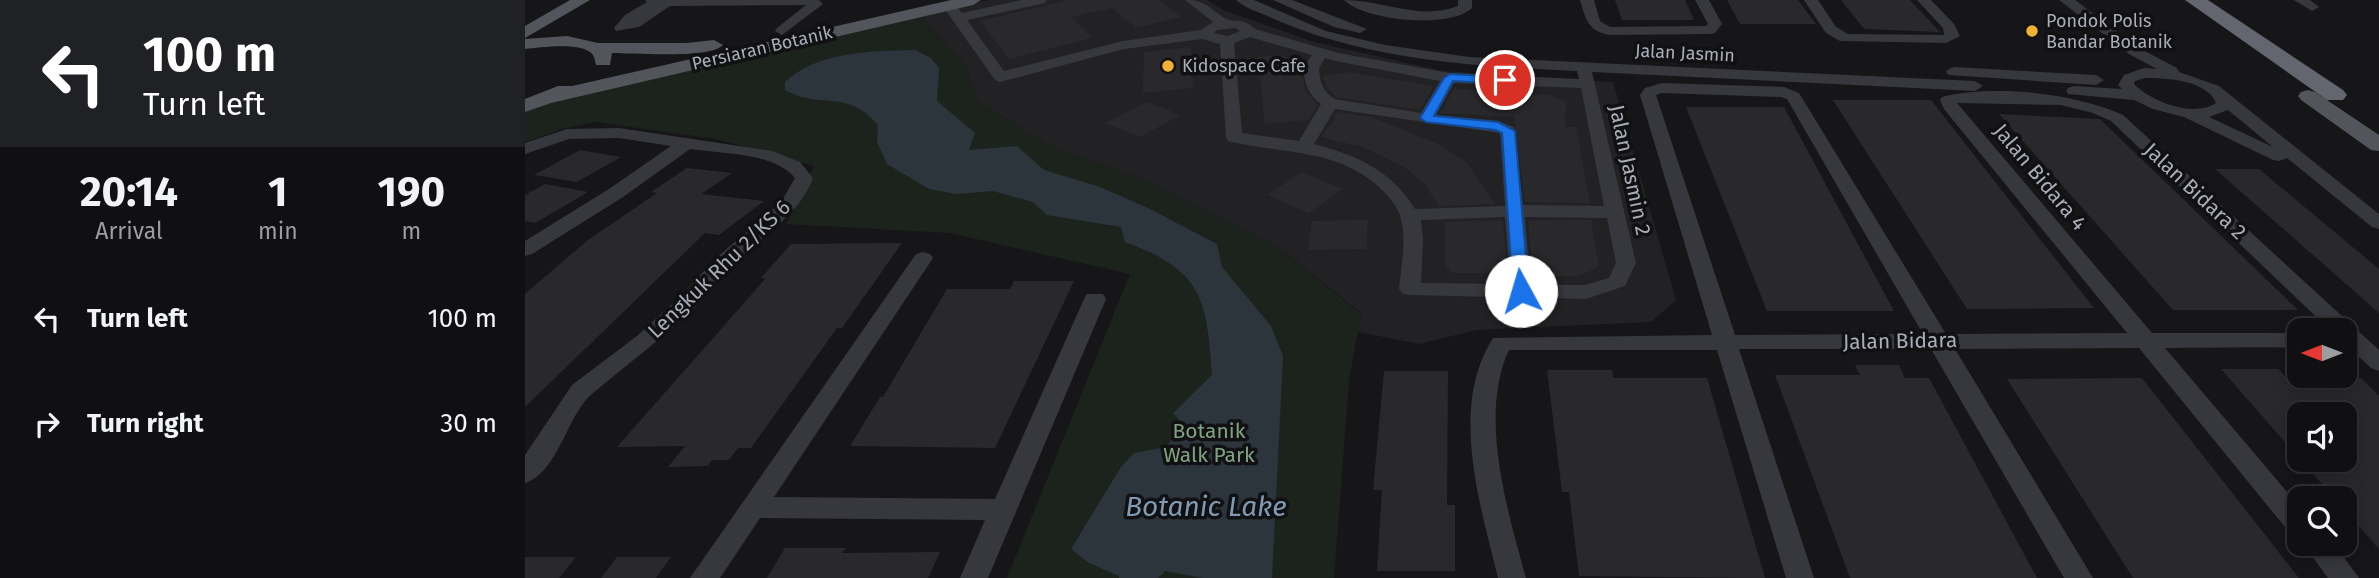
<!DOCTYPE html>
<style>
:root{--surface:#101012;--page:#19191b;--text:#f1f3f6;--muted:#9c9d9f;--line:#303032}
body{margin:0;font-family:"Fira Sans",sans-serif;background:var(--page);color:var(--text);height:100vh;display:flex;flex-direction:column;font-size:26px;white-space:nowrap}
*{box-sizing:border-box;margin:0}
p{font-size:23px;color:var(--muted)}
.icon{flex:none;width:38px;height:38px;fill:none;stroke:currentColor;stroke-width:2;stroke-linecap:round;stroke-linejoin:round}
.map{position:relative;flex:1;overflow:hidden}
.details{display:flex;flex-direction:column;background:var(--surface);width:525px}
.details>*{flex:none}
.hud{background:#202124;color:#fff;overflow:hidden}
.needle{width:46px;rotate:270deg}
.fabs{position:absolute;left:1762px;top:318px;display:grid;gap:14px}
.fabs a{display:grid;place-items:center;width:70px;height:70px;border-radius:14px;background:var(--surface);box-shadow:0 4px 18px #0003,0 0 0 2px var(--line);font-size:35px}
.pin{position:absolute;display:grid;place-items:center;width:60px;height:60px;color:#fff;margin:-30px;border:4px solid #fff;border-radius:50%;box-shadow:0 2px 7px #0007}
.me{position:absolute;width:77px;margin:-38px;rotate:354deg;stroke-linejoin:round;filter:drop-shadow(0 0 5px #0008)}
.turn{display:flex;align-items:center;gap:24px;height:147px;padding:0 28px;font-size:32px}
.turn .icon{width:91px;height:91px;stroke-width:2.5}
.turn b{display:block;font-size:49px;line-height:60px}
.eta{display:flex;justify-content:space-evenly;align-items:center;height:119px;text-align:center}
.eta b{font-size:42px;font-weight:700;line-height:49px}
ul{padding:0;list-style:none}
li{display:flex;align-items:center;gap:21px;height:105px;padding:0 28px}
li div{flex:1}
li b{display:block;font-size:26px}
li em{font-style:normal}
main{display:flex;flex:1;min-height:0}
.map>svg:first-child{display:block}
.built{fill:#222225}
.green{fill:#1c231d}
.water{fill:#2c353c}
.building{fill:#29292c}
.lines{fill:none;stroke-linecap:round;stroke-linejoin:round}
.minor{fill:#37383d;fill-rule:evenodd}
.major{fill:#53555c;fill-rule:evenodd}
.highway{fill:#63666e;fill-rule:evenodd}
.route{fill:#1a73e8;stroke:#114b97;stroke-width:2}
.poi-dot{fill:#f2b134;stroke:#111113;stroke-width:2.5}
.labels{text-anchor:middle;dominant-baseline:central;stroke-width:7;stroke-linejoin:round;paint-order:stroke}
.far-poi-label{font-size:18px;fill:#a8adb8;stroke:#111113;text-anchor:start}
.far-street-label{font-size:18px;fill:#a8adb8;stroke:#111113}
.street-label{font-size:21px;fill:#a8adb8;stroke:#111113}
.park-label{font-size:21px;fill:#7fa381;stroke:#111113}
.near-water-label{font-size:28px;font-style:italic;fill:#7f9bb3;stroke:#111113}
</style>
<main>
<section class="details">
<div class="hud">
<div class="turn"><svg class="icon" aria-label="left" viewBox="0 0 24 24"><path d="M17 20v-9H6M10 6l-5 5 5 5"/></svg><div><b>100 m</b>Turn left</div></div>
</div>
<div class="eta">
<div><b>20:14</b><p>Arrival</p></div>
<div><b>1</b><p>min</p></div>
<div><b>190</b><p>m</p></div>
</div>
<ul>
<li><svg class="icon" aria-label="left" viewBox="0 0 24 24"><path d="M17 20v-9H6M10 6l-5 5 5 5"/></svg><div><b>Turn left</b></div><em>100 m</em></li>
<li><svg class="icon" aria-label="right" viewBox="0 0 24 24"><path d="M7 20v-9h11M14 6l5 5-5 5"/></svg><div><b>Turn right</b></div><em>30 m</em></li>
</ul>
</section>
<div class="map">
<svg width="1854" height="578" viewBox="0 0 1854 578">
<rect width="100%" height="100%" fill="#161618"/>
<polygon class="built" points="463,0 682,0 698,10 789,42 918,71 1088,82 1151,300 1126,322 952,330 894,344 833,332 836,313 749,244 622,181 521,144 453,101 439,62 395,15"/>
<polygon class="green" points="395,15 439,62 453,101 521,144 622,181 749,244 836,314 824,380 809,578 482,578 605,274 425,233 261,224 289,166 191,139 71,122 40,128 0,142 0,107"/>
<path class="water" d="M 390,50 L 406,58 L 414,68 L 412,101 L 450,133 L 444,150 L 492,146 L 519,170 L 575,187 L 623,208 L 692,244 L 697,267 L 746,326 L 758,356 L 747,578 L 678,578 L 640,571 L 633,578 L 594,578 L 594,576 L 564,563 L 546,549 L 596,467 L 609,453 L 641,447 L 658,424 L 648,413 L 687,375 C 682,298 677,270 600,242 L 596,227 L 522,215 L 508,202 L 468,191 L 431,194 L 404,189 L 362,164 L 352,142 L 353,125 C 322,88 295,110 260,90 L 260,82 C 293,51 348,51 390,50 Z"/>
<g class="building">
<polygon points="544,0 635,0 656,17 611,28 587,8 546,17 567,38 484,59 455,21"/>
<polygon points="1090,0 1160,0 1169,20 1097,20"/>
<polygon points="1202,0 1273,0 1291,24 1215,24"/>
<polygon points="1316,0 1385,0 1415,32 1339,29"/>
<polygon points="666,47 668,88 618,93 619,52"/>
<polygon points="756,55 775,62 780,90 793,105 783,120 740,124 733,57"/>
<polygon points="825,72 840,75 909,86 895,110 811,97 802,88 798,76"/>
<polygon points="929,89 1025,95 1041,102 1040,127 1051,127 1065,203 1000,202 989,117 915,113"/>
<polygon points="1308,100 1406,100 1569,308 1442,309"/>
<polygon points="622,102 656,115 615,137 580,123"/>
<polygon points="1161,107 1259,107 1369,311 1242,311"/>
<polygon points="811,112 846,117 913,144 941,162 970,204 914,206 899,183 879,167 841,148 796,137 811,117 808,118"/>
<polygon points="1474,114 1575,119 1773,310 1648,310"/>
<polygon points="55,150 96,157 52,182 9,175"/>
<polygon points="162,168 207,173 176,194 239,201 194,235 180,233 0,407 0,294 63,240 132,193 126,192"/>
<polygon points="1690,169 1734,169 1854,269 1854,313"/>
<polygon points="776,172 818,189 784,213 742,195"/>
<polygon points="20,184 63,192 10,223 0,221 0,195"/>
<polygon points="843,220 841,249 783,250 787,221"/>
<polygon points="978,220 982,273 928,273 920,266 920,222"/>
<polygon points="1003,220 1066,220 1074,267 1053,276 1008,276"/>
<polygon points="377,243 317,328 312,328 226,448 213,448 204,460 187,460 183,466 143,467 160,446 92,447 241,278 236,278 266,244"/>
<polygon points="489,281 549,281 470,448 325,446 355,397 358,397 422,289 485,289"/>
<polygon points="1330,365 1374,365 1380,378 1404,378 1512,578 1325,578 1250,375 1335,375"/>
<polygon points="1696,369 1753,369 1762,378 1836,378 1854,396 1854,549 1820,510 1820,499 1810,499 1776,460 1820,460 1820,415 1774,415 1774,458"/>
<polygon points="1022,370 1087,370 1088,378 1182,378 1240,578 1054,576 1044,492 1037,492"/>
<polygon points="859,371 923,371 922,505 930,505 930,571 852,571 857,490 848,490"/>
<polygon points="1617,378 1705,490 1774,578 1608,578 1482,379"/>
<polygon points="260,548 321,548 317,553 415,552 403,578 242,578"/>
<polygon points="0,557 51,557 34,578 0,578"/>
<polygon points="92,557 146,557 131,578 76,578"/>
</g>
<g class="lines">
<g class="minor">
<polygon points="120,0 294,0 298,4 257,35 250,31 252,28 281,5 145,6 114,27 91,31 89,28 100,15 122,2"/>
<path d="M 497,0 L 522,0 L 520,3 L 442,20 L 479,71 L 598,41 L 676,30 L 688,22 L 660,0 C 682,0 683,8 700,18 C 711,24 716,16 730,29 L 813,53 L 924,73 L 1054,79 L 1052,71 C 948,66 846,61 749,19 C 737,13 721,9 711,0 L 729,0 L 801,31 L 860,45 L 944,57 L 1450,81 L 1458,86 L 1450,91 L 1067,72 L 1111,263 L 1100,286 L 1061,299 L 885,295 L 878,294 L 874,289 C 876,266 882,241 876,219 C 873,207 864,196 855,188 C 813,148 755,154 703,141 L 701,137 L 695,44 L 677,39 L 599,49 L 475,82 L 470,80 L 417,5 L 419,2 L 429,2 L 437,13 ZM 711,28 L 715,31 L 703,36 L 689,33 L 692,30 ZM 725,37 L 787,55 L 778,68 C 780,84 783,95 796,104 L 774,141 L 717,133 L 709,43 ZM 800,58 L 811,61 L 915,81 L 896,113 L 810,99 C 797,91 795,82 794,68 ZM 929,83 L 1056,88 L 1079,206 L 998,205 L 989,127 L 973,121 L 911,115 ZM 810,109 L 975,133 L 980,206 L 890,209 C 866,170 833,156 789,144 ZM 980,217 L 985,284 L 896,283 L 898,240 L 896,220 ZM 1000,217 L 1082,218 L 1091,263 L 1084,278 L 1060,285 L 1006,285 Z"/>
<polygon points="748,0 767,0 842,29 835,33 809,27"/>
<path d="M 819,0 C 858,0 894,21 933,6 L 933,0 L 947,0 L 947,8 C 925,29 840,21 819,0 Z"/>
<path d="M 1055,0 L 1069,0 L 1075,21 L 1085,27 L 1181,26 L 1183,24 L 1170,0 L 1184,0 L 1197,24 L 1190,33 L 1185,34 L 1085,35 C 1063,31 1061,20 1055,0 Z"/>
<polygon points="1279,0 1293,0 1311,27 1323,34 1419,35 1418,28 1392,0 1406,0 1429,24 1435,36 1421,43 1315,41 1301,33"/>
<path d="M 1534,0 L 1550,0 L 1614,48 L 1652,68 L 1654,72 L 1694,86 L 1854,214 L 1854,229 L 1847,227 L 1762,158 L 1754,161 L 1748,160 L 1659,117 L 1628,109 L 1609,100 L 1543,94 L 1541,91 L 1543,88 L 1549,86 L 1597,89 L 1593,85 L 1599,75 L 1619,68 L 1632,69 L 1604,54 ZM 1620,78 C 1642,78 1682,80 1691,103 C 1668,118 1627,102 1609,84 L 1610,81 ZM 1703,110 L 1748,147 L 1684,117 Z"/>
<polygon points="1769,0 1785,0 1794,7 1787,11"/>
<polygon points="1429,67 1571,75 1579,80 1571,85 1424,75 1421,72 1424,69"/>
<path d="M 1137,83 L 1259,87 L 1274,93 L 1421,334 L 1602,333 L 1419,109 L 1415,100 L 1417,97 C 1468,84 1550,93 1598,115 L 1854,350 L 1854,371 L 1846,368 L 1820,344 L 1820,331 L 1806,331 L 1586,121 L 1568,113 L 1536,105 L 1432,103 L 1627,333 L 1774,333 L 1774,347 L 1640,348 L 1774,506 L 1774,535 L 1764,532 L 1614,348 L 1430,349 L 1568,578 L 1539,578 L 1406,349 L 1214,349 L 1289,578 L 1261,578 L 1192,350 L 984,350 C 953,416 983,512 1001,578 L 973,578 C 955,504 924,407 968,338 L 1187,335 L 1115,95 L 1120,88 ZM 1137,93 L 1256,97 L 1262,99 L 1398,334 L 1210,335 L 1131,95 Z"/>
<path d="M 94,128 L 247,151 L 275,162 L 288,178 C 273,218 233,238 205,267 C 192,280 182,295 169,308 C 137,339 101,365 67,394 C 42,415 33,473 0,483 L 0,455 L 47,385 L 112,336 L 157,295 L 190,259 L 256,202 L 270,178 C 248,152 197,154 165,149 L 98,197 L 7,254 L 0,256 L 0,241 L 84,189 L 146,146 L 94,138 L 44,139 L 0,154 L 0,143 L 42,129 Z"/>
<polygon points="398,252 405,254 408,258 249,497 470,499 559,299 562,294 578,294 581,299 463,578 435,578 460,520 235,518 195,578 165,578 391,254"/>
<polygon points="1778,544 1809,544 1834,578 1803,578"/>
</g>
<g class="major">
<polygon points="45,0 65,0 0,38 0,26"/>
<polygon points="426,0 456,0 448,5 26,103 0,112 0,99 33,86 47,86"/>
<path d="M 42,36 L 73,43 L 161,43 L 189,40 L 198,45 C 185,59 109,53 87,53 L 85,65 L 71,65 C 70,62 70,58 68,55 C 58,41 15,48 0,49 L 0,39 Z"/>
<polygon points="1783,90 1790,92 1854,135 1854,151 1846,150 1776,100 1773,96 1776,92"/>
</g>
<polygon class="highway" points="1660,0 1683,0 1818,90 1822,95 1818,100 1802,100"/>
</g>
<polygon class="route" points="925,74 980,77 986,80 980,84 928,81 909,116 973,122 990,131 1004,291 1002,294 991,294 988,291 977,133 970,130 901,122 895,118 919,78"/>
<g class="poi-dot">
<circle cx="1507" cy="31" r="7"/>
<circle cx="643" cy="66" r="7"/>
</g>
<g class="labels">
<g class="far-poi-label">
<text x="1521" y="21">Pondok Polis<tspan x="1521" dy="21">Bandar Botanik</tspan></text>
<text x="657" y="66">Kidospace Cafe</text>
</g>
<g class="far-street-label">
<text transform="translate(237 48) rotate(-13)">Persiaran Botanik</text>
<text transform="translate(1160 53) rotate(3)">Jalan Jasmin</text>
</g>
<g class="street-label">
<text transform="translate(1105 170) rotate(78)">Jalan Jasmin 2</text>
<text transform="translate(1515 177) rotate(50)">Jalan Bidara 4</text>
<text transform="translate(1670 191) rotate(43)">Jalan Bidara 2</text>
<text transform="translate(194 269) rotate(-44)">Lengkuk Rhu 2/KS 6</text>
<text transform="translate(1375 341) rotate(-1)">Jalan Bidara</text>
</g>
<g class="park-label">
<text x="684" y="431">Botanik<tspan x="684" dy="24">Walk Park</tspan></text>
</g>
<g class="near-water-label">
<text x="681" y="506">Botanic Lake</text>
</g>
</g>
</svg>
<div class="fabs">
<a><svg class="needle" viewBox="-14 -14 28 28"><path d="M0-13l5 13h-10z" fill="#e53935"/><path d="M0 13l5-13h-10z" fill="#9c9d9f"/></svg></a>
<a><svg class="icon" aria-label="sound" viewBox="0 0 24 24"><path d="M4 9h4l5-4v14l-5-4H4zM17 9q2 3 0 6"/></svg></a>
<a><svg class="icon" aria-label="search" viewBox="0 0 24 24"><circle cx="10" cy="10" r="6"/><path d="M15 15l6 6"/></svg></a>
</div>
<div class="pin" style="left:980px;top:80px;background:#d93025"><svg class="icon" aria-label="arrive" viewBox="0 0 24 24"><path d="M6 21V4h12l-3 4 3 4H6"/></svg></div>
<svg class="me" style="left:996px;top:291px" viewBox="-20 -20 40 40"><circle r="19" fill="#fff"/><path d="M0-13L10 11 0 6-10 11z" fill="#1a73e8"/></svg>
</div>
</main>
